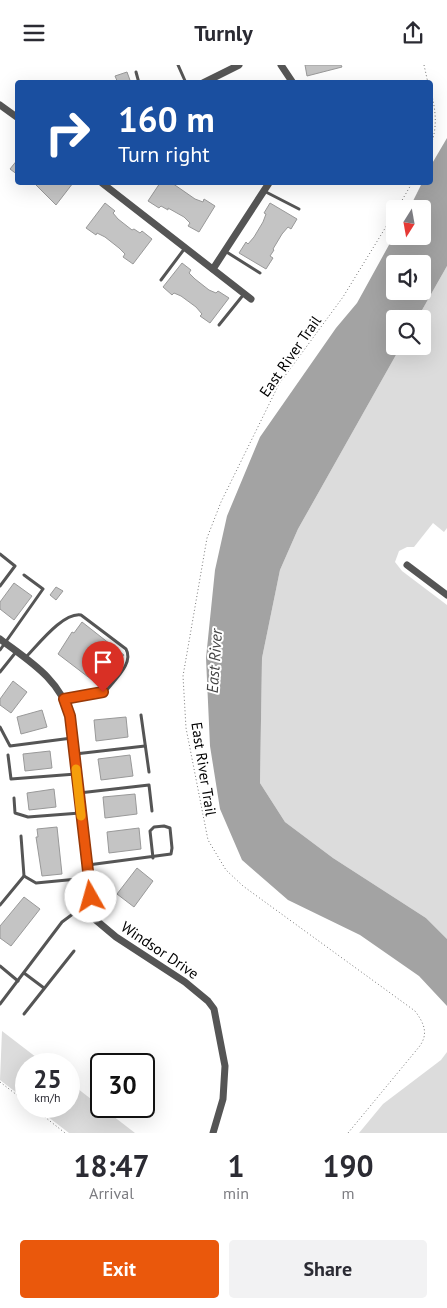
<!DOCTYPE html>
<style>
:root{--surface:#fff;--page:#f2f2f3;--text:#2b2b33;--muted:#7c7c81;--accent:#ea580c}
body{margin:0;font-family:"PT Sans",sans-serif;background:var(--page);color:var(--text);height:100vh;display:flex;flex-direction:column;font-size:19px;white-space:nowrap}
*{box-sizing:border-box;margin:0}
p{font-size:16px;color:var(--muted)}
.icon{flex:none;width:28px;height:28px;fill:none;stroke:currentColor;stroke-width:2;stroke-linecap:round;stroke-linejoin:round}
.map{position:relative;height:1068px;overflow:hidden}
.panel{display:flex;flex-direction:column;background:var(--surface);flex:1}
.panel>*{flex:none}
.banner{position:absolute;left:15px;top:15px;width:418px;height:105px;border-radius:5px;box-shadow:0 5px 20px #0002;background:#1a4fa0;color:#fff;overflow:hidden}
.needle{width:32px;rotate:191deg}
.fabs{position:absolute;left:386px;top:135px;display:grid;gap:10px}
.fabs a{display:grid;place-items:center;width:45px;height:45px;border-radius:5px;background:var(--surface);box-shadow:0 5px 20px #0002;font-size:25px}
.speed{position:absolute;left:15px;top:988px;display:flex;gap:10px;font-size:25px;font-weight:700;text-align:center}
.speed>*{display:grid;place-content:center;width:65px;height:65px;border-radius:50%;background:var(--surface);box-shadow:0 5px 20px #0002;line-height:1}
.speed small{font-size:12px;font-weight:400}
.speed .limit{border:2px solid #111;border-radius:8px;background:#fff;color:#111}
.pin{position:absolute;display:grid;place-items:center;width:42px;height:42px;color:#fff;margin:-51px -21px;border-radius:50% 50% 50% 0;rotate:-45deg;box-shadow:0 0 5px #0007}
.pin .icon{rotate:45deg}
.me{position:absolute;width:55px;margin:-28px;rotate:353deg;stroke-linejoin:round;filter:drop-shadow(0 0 4px #0008)}
.turn{display:flex;align-items:center;gap:18px;height:105px;padding:0 20px;font-size:22px}
.turn .icon{width:65px;height:65px;stroke-width:2.5}
.turn b{display:block;font-size:35px;line-height:42px}
.eta{display:flex;justify-content:space-evenly;align-items:center;height:85px;text-align:center}
.eta b{font-size:30px;font-weight:700;line-height:35px}
.cta{display:flex;gap:10px;margin-top:auto;padding:10px 20px}
.cta a{flex:1;height:58px;border-radius:5px;background:var(--accent);color:#fff;font-size:20px;font-weight:700;line-height:58px;text-align:center}
.cta a+a{background:var(--page);color:var(--text)}
header{display:flex;justify-content:space-between;align-items:center;height:65px;padding:0 20px;background:var(--surface);font-size:22px;font-weight:700}
.map>svg:first-child{display:block}
.green{fill:#dcdcdc}
.water{fill:#a3a3a3;fill-rule:evenodd}
.building{fill:#c4c4c4;stroke:#999}
.lines{fill:none;stroke-linecap:round;stroke-linejoin:round}
.path{stroke:#777;stroke-width:1;stroke-dasharray:1 2.5;stroke-linecap:butt}
.lane{stroke:#555;stroke-width:3}
.street{stroke:#555;stroke-width:7}
.route-casing{stroke:#983908;stroke-width:12}
.route{stroke:#ea580c;stroke-width:9}
.slow{stroke:#f59e0b;stroke-width:9}
.labels{text-anchor:middle;dominant-baseline:central;stroke-width:4;stroke-linejoin:round;paint-order:stroke}
.street-label{font-size:15px;fill:#000;stroke:#fff}
.water-label{font-size:16px;font-style:italic;fill:#444;stroke:#fff}
</style>
<header><svg class="icon" aria-label="menu" viewBox="0 0 24 24"><path d="M4 6h16M4 12h16M4 18h16"/></svg>Turnly<svg class="icon" aria-label="share" viewBox="0 0 24 24"><path d="M12 15V3M7 8l5-5 5 5M5 13v7h14v-7"/></svg></header>
<div class="map">
<svg width="447" height="1068" viewBox="0 0 447 1068">
<rect width="100%" height="100%" fill="#fff"/>
<g class="green">
<polygon points="447,201 447,463 444,467 433,458 414,482 407,482 399,486 395,497 402,506 447,540 447,874 426,853 333,793 285,757 260,718 262,593 280,505 298,464 401,281 422,281 422,254 417,254"/>
<polygon points="2,966 45,999 26,999 26,1035 0,1015"/>
<polygon points="447,987 447,1068 359,1068 383,1039 441,995"/>
<polygon points="69,1017 135,1068 69,1068 34,1041 69,1041"/>
</g>
<path class="water" d="M 447,73 L 447,201 L 417,254 L 395,254 L 395,281 L 401,281 L 298,464 L 280,505 L 262,593 L 260,718 L 285,757 L 333,793 L 426,853 L 447,874 L 447,941 L 419,911 L 360,870 L 288,835 L 242,795 L 220,744 L 210,681 L 206,593 L 215,505 L 227,451 L 260,372 L 336,263 L 357,238 L 395,169 L 395,171 L 422,171 L 422,144 L 409,144 L 422,118 L 430,118 L 430,102 ZM 395,199 L 422,199 L 422,226 L 395,226 Z"/>
<g class="building">
<polygon points="305,0 341,0 342,2 307,11"/>
<polygon points="127,7 131,18 118,18 115,11"/>
<polygon points="18,94 18,110 10,104"/>
<polygon points="34,118 73,118 56,140"/>
<polygon points="160,118 172,118 195,134 203,137 204,134 215,141 199,167 188,161 190,158 184,152 168,143 168,145 161,141 159,143 148,136"/>
<polygon points="105,138 115,146 113,148 118,154 132,165 134,164 140,168 142,166 152,174 133,199 123,192 125,189 119,183 105,172 97,168 96,170 86,163"/>
<polygon points="270,138 297,154 291,164 288,162 282,169 273,184 274,185 270,191 273,193 266,204 239,188 246,177 248,179 254,172 263,157 266,149 264,148"/>
<polygon points="182,198 191,205 189,208 195,214 209,225 216,228 218,226 229,233 210,258 200,251 202,249 196,242 181,231 174,228 172,230 163,222"/>
<polygon points="14,518 32,531 14,555 0,544 0,537"/>
<polygon points="56,522 63,526 56,535 50,530"/>
<polygon points="82,557 124,590 116,600 117,602 100,621 58,589 72,567 74,568"/>
<polygon points="13,616 27,627 11,648 0,640 0,634"/>
<polygon points="42,645 47,662 21,669 17,652"/>
<polygon points="126,652 128,672 96,676 94,655"/>
<polygon points="50,686 52,703 25,706 23,689"/>
<polygon points="130,690 133,711 101,715 98,694"/>
<polygon points="54,724 56,742 29,745 27,728"/>
<polygon points="135,729 137,749 105,753 103,732"/>
<polygon points="57,762 62,809 42,811 36,772 38,772 37,764"/>
<polygon points="139,763 141,784 109,788 107,767"/>
<polygon points="137,803 153,816 134,842 117,829"/>
<polygon points="24,832 40,844 11,881 0,873 0,861"/>
</g>
<g class="lines">
<g class="path">
<polyline points="424,0 428,18"/>
<path d="M 430,23 C 436,45 438,62 430,83"/>
<polyline points="397,144 412,118"/>
<polyline points="0,1017 26,1037"/>
<polyline points="31,1041 65,1068"/>
<path d="M 348,1068 L 419,982 C 429,969 424,958 415,946 L 243,821 L 226,805 L 208,775 L 186,663 L 183,611 L 207,473 L 221,437 L 279,319 L 343,232 L 395,147"/>
</g>
<g class="lane">
<polyline points="178,0 186,18"/>
<polyline points="136,7 139,18"/>
<polyline points="264,126 299,144"/>
<polyline points="225,186 260,208"/>
<polyline points="161,215 185,183"/>
<polyline points="219,260 244,229"/>
<polyline points="0,489 15,501 0,521"/>
<polyline points="0,585 43,524 24,510"/>
<path d="M 26,592 C 38,580 63,547 81,550 L 126,584 C 134,598 115,614 107,625 L 65,634"/>
<polyline points="0,607 16,587"/>
<polyline points="141,650 149,707"/>
<polyline points="0,662 10,681 72,673"/>
<polyline points="75,689 145,681"/>
<polyline points="8,690 11,714 76,709"/>
<polyline points="79,728 149,720 152,746"/>
<polyline points="14,733 15,748 28,752 80,748"/>
<polyline points="88,800 171,789 172,783 170,763 164,761 154,762 150,766 153,793"/>
<polyline points="24,811 36,818 88,813"/>
<polyline points="0,840 24,811 21,771"/>
<polyline points="0,901 18,916"/>
<polyline points="24,908 44,923"/>
<polyline points="0,939 62,857 89,837"/>
<polyline points="24,949 74,886"/>
</g>
<g class="street">
<polyline points="281,0 293,18"/>
<polyline points="203,18 239,0"/>
<polyline points="0,40 18,53"/>
<polyline points="102,118 251,234"/>
<polyline points="213,204 269,118"/>
<polyline points="407,500 447,530"/>
<path d="M 0,574 C 29,596 60,614 70,651 L 92,835 L 89,844 L 91,851 L 116,872 L 185,917 L 208,936 L 214,944 L 225,1001 L 223,1034 L 213,1068"/>
</g>
</g>
<g class="lines">
<g class="route-casing">
<polyline id="route" points="91,832 70,651 64,634 103,627"/>
</g>
<use href="#route" class="route"/>
<polyline class="slow" points="76,704 81,751"/>
</g>
<g class="labels">
<g class="street-label">
<text transform="translate(290 291) rotate(-55)">East River Trail</text>
<text transform="translate(204 704) rotate(81)">East River Trail</text>
<text transform="translate(160 885) rotate(34)">Windsor Drive</text>
</g>
<g class="water-label">
<text transform="translate(214 596) rotate(-86)">East River</text>
</g>
</g>
</svg>
<div class="fabs">
<a><svg class="needle" viewBox="-14 -14 28 28"><path d="M0-13l5 13h-10z" fill="#e53935"/><path d="M0 13l5-13h-10z" fill="#7c7c81"/></svg></a>
<a><svg class="icon" aria-label="sound" viewBox="0 0 24 24"><path d="M4 9h4l5-4v14l-5-4H4zM17 9q2 3 0 6"/></svg></a>
<a><svg class="icon" aria-label="search" viewBox="0 0 24 24"><circle cx="10" cy="10" r="6"/><path d="M15 15l6 6"/></svg></a>
</div>
<div class="speed"><div>25<small>km/h</small></div><div class="limit">30</div></div>
<div class="pin" style="left:103px;top:627px;background:#d93025"><svg class="icon" aria-label="arrive" viewBox="0 0 24 24"><path d="M6 21V4h12l-3 4 3 4H6"/></svg></div>
<svg class="me" style="left:91px;top:832px" viewBox="-20 -20 40 40"><circle r="19" fill="#fff"/><path d="M0-13L10 11 0 6-10 11z" fill="#ea580c"/></svg>
<div class="banner">
<div class="turn"><svg class="icon" aria-label="right" viewBox="0 0 24 24"><path d="M7 20v-9h11M14 6l5 5-5 5"/></svg><div><b>160 m</b>Turn right</div></div>
</div>
</div>
<section class="panel">
<div class="eta">
<div><b>18:47</b><p>Arrival</p></div>
<div><b>1</b><p>min</p></div>
<div><b>190</b><p>m</p></div>
</div>
<div class="cta"><a>Exit</a><a>Share</a></div>
</section>
